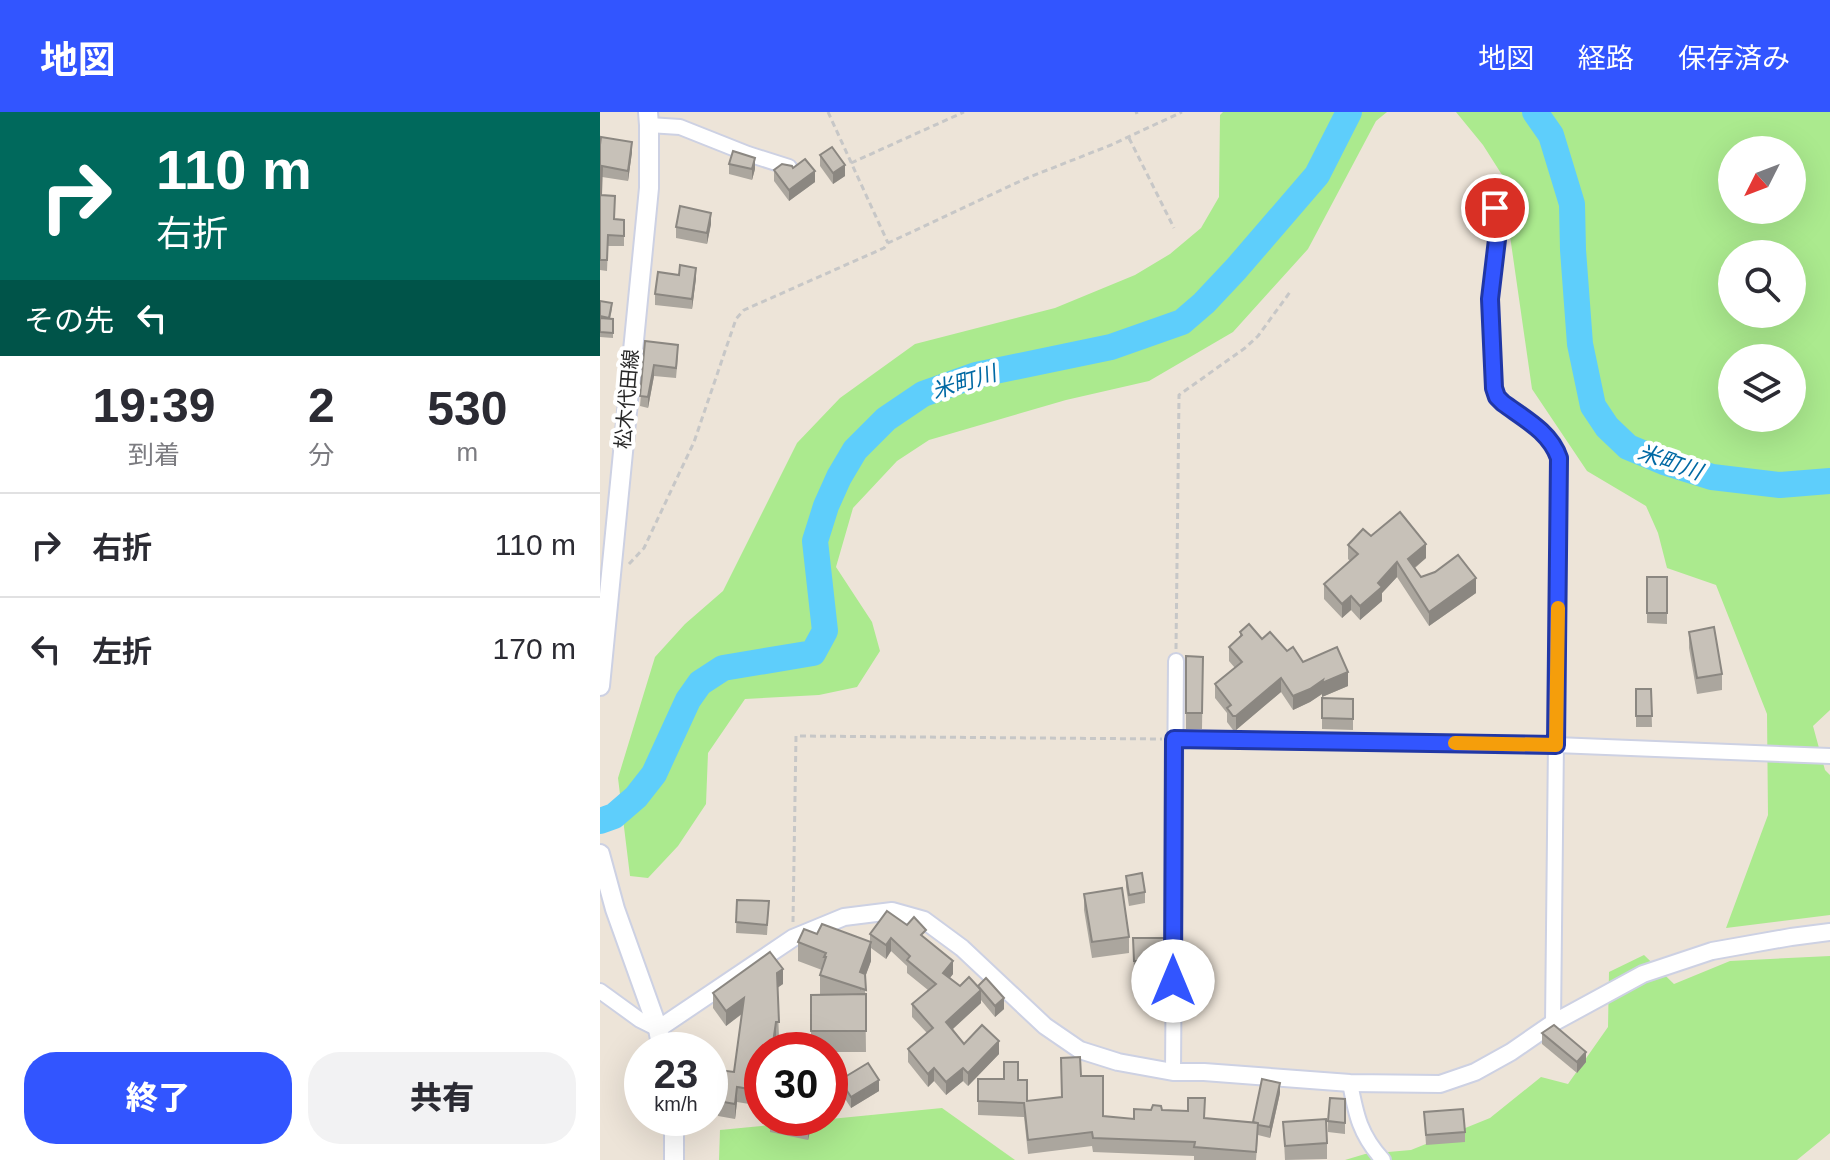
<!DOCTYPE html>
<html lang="ja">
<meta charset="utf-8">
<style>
:root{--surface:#fff;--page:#f2f2f3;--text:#2b2b33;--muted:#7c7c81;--line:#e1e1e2;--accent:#3255ff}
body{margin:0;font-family:Helvetica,"Noto Sans JP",sans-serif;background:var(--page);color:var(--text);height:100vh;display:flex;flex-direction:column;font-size:30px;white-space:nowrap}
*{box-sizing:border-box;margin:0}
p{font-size:26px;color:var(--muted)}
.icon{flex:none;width:44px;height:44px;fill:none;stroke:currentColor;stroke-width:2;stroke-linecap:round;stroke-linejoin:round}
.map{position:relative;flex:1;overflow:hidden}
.drawer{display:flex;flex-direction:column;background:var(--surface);width:600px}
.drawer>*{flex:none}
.banner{background:#00695c;color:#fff;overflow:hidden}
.needle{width:52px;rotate:228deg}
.buttons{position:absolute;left:1118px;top:24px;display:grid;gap:16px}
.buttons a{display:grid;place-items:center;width:88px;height:88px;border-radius:50%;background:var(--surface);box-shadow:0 8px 32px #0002;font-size:40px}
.speed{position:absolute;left:24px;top:920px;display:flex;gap:16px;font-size:40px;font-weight:700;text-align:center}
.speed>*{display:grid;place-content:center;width:104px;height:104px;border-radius:50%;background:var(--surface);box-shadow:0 8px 32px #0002;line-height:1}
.speed small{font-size:20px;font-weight:400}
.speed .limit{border:12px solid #d22;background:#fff;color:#111}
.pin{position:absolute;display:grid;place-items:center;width:68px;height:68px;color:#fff;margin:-34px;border:4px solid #fff;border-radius:50%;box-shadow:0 2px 8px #0007}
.me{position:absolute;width:88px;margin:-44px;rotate:0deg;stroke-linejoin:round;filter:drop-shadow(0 0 6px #0008)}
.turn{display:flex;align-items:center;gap:28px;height:168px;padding:0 24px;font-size:36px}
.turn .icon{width:104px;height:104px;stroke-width:2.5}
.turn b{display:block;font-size:56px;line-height:68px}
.then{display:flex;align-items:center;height:76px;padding:0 24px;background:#0003;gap:16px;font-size:30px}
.eta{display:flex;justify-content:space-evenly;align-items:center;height:136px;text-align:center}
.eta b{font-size:48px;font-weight:800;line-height:56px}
.action{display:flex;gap:16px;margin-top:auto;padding:16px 24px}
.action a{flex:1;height:92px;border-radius:32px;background:var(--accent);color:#fff;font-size:32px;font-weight:800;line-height:92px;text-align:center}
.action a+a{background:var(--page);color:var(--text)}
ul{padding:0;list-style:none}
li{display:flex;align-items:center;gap:24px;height:104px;padding:0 24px;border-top:2px solid var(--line)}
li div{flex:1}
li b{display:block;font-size:30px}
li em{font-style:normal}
header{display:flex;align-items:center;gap:48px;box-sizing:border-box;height:112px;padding:0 40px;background:var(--accent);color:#fff}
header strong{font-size:38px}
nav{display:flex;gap:44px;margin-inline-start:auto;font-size:28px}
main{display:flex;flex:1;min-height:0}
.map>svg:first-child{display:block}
.green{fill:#abea8e;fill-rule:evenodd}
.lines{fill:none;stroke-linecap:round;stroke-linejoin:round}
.river{stroke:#5ecefb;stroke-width:26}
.minor-casing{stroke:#cdd1e3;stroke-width:18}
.tertiary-casing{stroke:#cdd1e3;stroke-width:20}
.secondary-casing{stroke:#cdd1e3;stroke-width:22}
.path{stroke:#c7c7c7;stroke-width:3;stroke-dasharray:6 4;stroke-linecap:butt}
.minor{stroke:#fff;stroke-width:14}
.tertiary{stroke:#fff;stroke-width:16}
.secondary{stroke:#fff;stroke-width:18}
.wall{fill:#aba69e}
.shaded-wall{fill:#8b8781}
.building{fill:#c7c1b8;stroke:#8b8781;stroke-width:2}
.route-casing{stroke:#2037a6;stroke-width:20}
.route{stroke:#3255ff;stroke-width:14}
.slow{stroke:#f59e0b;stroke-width:14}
.labels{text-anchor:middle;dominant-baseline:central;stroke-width:8;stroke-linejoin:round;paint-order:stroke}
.street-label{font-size:20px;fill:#282828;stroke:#fff}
.water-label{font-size:22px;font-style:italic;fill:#0069a4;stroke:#fff}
</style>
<header>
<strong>地図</strong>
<nav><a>地図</a><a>経路</a><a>保存済み</a></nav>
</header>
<main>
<section class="drawer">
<div class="banner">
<div class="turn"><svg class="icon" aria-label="right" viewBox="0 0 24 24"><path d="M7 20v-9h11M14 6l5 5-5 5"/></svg><div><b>110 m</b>右折</div></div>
<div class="then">その先<svg class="icon" aria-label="left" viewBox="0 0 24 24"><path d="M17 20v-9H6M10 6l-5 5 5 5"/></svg></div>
</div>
<div class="eta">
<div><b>19:39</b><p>到着</p></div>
<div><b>2</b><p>分</p></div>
<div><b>530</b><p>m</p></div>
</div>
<ul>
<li><svg class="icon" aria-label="right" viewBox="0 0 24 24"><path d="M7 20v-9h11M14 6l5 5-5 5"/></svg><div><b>右折</b></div><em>110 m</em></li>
<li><svg class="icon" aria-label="left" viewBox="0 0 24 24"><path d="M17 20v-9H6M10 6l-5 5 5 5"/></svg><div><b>左折</b></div><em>170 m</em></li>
</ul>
<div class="action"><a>終了</a><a>共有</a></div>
</section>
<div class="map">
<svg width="1230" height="1048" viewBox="0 0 1230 1048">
<rect width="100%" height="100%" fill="#ede4d8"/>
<g class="green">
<polygon points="623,0 787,0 776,9 708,137 633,220 549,269 466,288 329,328 297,349 253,396 236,455 272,510 280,539 257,575 219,583 145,587 108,641 106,692 78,734 48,766 30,764 18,666 55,545 85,512 123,479 197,331 240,286 315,232 455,196 535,163 570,142 601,116 619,85 620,3"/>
<path d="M 856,0 L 1230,0 L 1230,598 L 1213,614 L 1225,658 L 1230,663 L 1230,803 L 1126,816 L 1168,703 L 1167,602 L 1116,473 L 1067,456 L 1058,421 L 1046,394 L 987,359 L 932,277 L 908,110 L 904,66 L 883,33 ZM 1132,38 L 1192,38 L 1192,98 L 1132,98 ZM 1132,142 L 1192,142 L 1192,202 L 1132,202 ZM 1132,246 L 1192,246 L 1192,306 L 1132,306 Z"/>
<polygon points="1044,843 1074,872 1130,849 1230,844 1230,1021 1197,1048 745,1048 765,1042 811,1038 890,1006 941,965 968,972 1008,915 1009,860"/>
<polygon points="342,996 415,1048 119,1048 120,1018"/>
</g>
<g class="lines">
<g class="river">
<polyline points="935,0 951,23 972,92 973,138 980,232 993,294 1007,315 1028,335 1064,350 1112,365 1180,373 1230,369"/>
<polyline points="0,709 14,704 36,685 54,662 88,588 100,571 123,556 213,541 225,519 215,429 226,394 239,365 255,338 286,307 323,282 376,263 511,235 582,210 604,191 636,157 717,63 749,0"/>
</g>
<g class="minor-casing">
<g id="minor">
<polyline points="49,13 80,15 148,42 189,55"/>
<path d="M 892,73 L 898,119 L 890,187 L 894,276 C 903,303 941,310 955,334 C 957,338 958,342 959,346 L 953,911"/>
<polyline points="574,627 956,633 1230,644"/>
<polyline points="0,879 40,908 58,917"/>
<polyline points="573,960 576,549"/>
<path d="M 750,971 C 756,1003 760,1023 783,1048"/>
</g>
</g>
<g class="tertiary-casing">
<polyline id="tertiary" points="58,917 193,826 244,805 292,799 324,808 362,836 445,914 480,938 518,950 573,960 604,960 750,971 840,972 875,960 911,940 953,911 1043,862 1112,839 1191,825 1230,820"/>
</g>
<g class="secondary-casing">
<g id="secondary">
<polyline points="0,574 49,76 49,13 48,0"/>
<polyline points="0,742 15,797 58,917 62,938"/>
<polyline points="74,1048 74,1006"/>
</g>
</g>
<g class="path">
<polyline points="228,0 288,131"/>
<polyline points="535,1 538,0"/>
<polyline points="529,26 574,116"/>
<polyline points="251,51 364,0"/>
<polyline points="29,452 44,436 94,330 136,207 144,198 284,136 288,131 427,66 511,33 582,0"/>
<polyline points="576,537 579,283 645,236 658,224 690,180"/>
<polyline points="193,810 196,624 562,627"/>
</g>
<use href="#minor" class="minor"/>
<use href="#tertiary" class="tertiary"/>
<use href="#secondary" class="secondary"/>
</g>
<g class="wall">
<polygon points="0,33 32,40 28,69 2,65 2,83 14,107 24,108 24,134 8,134 7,159 0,158"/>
<polygon points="220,43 245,64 233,72 220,54"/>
<polygon points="129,52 155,57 152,68 129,62"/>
<polygon points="174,58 215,70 189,89 174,69"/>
<polygon points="111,112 107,132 76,126 76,115"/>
<polygon points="96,166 92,197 55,193 55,182"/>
<polygon points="0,189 12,197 10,207 13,207 13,226 0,225"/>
<polygon points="45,229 78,244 76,266 54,264 48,296 40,294"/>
<polygon points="771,424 826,446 815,456 821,465 876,481 829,514 797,465 782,481 782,489 760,508 751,498 742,506 724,487 724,472 750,449 748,447 748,433"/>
<polygon points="1047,465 1067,465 1067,512 1047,511"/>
<polygon points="640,520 662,527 687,539 703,550 748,574 722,585 722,582 710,590 693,598 681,580 636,618 633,618 627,610 627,601 615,586 615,572 635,556 629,549 629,535 640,525"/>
<polygon points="1089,520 1122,562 1122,578 1097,582 1089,536"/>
<polygon points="586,544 603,545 602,617 586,617"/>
<polygon points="1036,577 1051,577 1052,615 1036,615"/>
<polygon points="722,586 753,587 753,618 722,617"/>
<polygon points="526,764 545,780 545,791 529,794 526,775"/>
<polygon points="484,782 529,825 529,841 492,846 484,798"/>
<polygon points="137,788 169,789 167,823 136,821"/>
<polygon points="217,822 270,830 270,822 326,827 353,862 350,866 360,874 378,874 404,897 395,905 381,888 381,891 353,917 364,932 399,942 368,974 363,969 346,983 334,969 328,975 308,950 308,937 327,921 312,905 312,892 328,878 307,861 307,854 291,839 286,847 271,836 271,849 265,865 266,940 230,940 230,938 211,938 211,883 223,883 220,882 220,863 222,858 198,849 198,830"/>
<polygon points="533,826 564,826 564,860 534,860"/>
<polygon points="183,872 177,876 179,925 176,925 174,938 162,938 162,994 137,990 135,1007 118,1004 118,989 110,988 110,957 134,960 142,902 126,914 113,896 113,881"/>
<polygon points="942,921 986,950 977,961 942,932"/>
<polygon points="481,964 503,1004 534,1007 562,998 605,1006 653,1010 680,981 670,1026 658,1023 656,1048 594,1048 594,1044 493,1040 492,1034 428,1042 424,1005 378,1003 378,967 418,968 427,989 462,985"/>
<polygon points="240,968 279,979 251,996 240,979"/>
<polygon points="745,987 745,1022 728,1020 728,1009"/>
<polygon points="824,1000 865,1020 865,1030 826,1033"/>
<polygon points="170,1006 213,1006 208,1028 170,1020"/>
<polygon points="683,1010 727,1031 727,1047 685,1048"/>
</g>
<g class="shaded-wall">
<polygon points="32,30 32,40 28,69 28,59"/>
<polygon points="155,46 155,57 152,68 152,57"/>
<polygon points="245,53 245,64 233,72 233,61"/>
<polygon points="215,59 215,70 189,89 189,78"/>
<polygon points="111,101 111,112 107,132 107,121"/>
<polygon points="96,156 96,166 92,197 92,187"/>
<polygon points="54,253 54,264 48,296 48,285"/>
<polygon points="826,432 826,446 808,461 808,447"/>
<polygon points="797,450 797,465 782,481 782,489 760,508 760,494 778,471"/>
<polygon points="876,466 876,481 829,514 829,500"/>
<polygon points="751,484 751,498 742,506 742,492"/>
<polygon points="748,560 748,574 722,585 722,582 710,590 693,598 693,584 723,568"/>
<polygon points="681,566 681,580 636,618 636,604"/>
<polygon points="291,826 291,839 286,847 286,833"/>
<polygon points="271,830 271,849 260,879 260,860"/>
<polygon points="353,849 353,862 343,874 343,861"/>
<polygon points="183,857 183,872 177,876 177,861"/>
<polygon points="381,878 381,891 346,923 346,910"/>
<polygon points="144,886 144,900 126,914 126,899"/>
<polygon points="404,886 404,897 395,905 395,894"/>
<polygon points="176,910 176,925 174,938 172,938"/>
<polygon points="399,929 399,942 368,974 368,961"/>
<polygon points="986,940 986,950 977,961 977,950"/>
<polygon points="334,956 334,969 328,975 328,962"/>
<polygon points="363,956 363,969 346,983 346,970"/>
<polygon points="279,968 279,979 251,996 251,985"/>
<polygon points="680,971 680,981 670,1026 670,1015"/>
<polygon points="137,975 137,990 135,1007 135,992"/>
<polygon points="210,1006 213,1006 208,1028 208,1013"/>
</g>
<g class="building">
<polygon points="1,25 32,30 28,59 2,54 1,83 15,84 14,107 24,108 24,124 8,123 7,148 0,148 0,33"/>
<polygon points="232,35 245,53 233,61 220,43"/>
<polygon points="133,39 155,46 152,57 129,52"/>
<polygon points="205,47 215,59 189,78 174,58 182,52 192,54 193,56"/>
<polygon points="80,94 111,101 107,121 76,115"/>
<polygon points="80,153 96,156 92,187 55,182 58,160 79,163"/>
<polygon points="0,189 12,191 9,206 0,204"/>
<polygon points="0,206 13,207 13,221 0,220"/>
<polygon points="45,229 78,233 76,256 54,253 48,285 40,284"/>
<polygon points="800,400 826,432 808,447 821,465 835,460 858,443 876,466 829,500 797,450 778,471 782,475 760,494 751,484 742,492 724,472 758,442 748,433 763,417 771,424"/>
<rect x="1047" y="465" width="20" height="36"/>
<polygon points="649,512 662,527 670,520 687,539 693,535 703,550 737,535 748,560 722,571 723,568 710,577 693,584 681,566 636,604 633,604 627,596 631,593 615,572 642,550 629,535 642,523 640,520"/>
<polygon points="1114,515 1122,562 1097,566 1089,520"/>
<polygon points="586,544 603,545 602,601 586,601"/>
<polygon points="1036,577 1051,577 1052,604 1036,604"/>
<polygon points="722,586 753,587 753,607 722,606"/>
<polygon points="542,761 545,780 529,783 526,764"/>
<polygon points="522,776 529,825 492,830 484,782"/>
<polygon points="137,788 169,789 167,813 136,810"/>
<polygon points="287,799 307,813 314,805 326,818 321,823 353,849 343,861 360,874 369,865 381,878 346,910 364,932 382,913 399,929 368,961 363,956 346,970 334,956 328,962 308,937 333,916 312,892 336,872 307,848 310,844 291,826 286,833 270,822"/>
<polygon points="222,812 271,830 260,860 265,862 266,878 220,863 226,845 224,845 226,841 198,830 204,817 217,822"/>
<polygon points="533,826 564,826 564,849 534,849"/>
<polygon points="170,840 183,857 177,861 179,910 176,910 172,938 162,938 162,979 137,975 135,992 118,989 120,975 110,973 110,957 134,960 144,886 126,899 113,881"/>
<polygon points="386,866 404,886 395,894 378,874"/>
<polygon points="266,882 266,919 211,919 211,883"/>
<polygon points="954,913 986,940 977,950 942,921"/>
<polygon points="480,945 481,964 503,964 503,1004 534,1007 534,997 551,998 553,993 561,994 562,998 588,999 588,986 605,986 604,1006 658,1011 656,1040 594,1035 595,1030 493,1026 492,1020 428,1028 424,991 378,989 378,967 404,967 404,950 418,950 418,968 427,968 427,989 462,985 461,946"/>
<polygon points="268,951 279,968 251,985 240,968"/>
<polygon points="662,967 680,971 670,1015 658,1013 658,1011 653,1010"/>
<polygon points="730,986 745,987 745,1011 728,1009"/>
<polygon points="863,997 865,1020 826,1023 824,1000"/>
<polygon points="173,1006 210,1006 208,1013"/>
<polygon points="726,1007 727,1031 685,1034 683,1010"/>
</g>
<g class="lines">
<g class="route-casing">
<path id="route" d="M 573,869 L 574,627 L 956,633 L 959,346 C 950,320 925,307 903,291 L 897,285 L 894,276 L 890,187 L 898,119 L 895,96"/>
</g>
<use href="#route" class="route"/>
<polyline class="slow" points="855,631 956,633 958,496"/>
</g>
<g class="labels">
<g class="street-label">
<text transform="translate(27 287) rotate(-85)">松木代田線</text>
</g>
<g class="water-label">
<text transform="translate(364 270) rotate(-17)">米町川</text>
<text transform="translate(1070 350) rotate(19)">米町川</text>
</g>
</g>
</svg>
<div class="buttons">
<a><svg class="needle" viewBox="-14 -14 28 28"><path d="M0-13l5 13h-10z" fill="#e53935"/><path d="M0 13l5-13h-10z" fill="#7c7c81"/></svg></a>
<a><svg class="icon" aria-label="search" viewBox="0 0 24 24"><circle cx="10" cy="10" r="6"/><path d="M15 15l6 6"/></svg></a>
<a><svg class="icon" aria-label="layers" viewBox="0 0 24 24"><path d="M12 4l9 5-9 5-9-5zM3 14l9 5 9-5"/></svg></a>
</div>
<div class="speed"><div>23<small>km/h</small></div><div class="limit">30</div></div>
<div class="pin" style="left:895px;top:96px;background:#d93025"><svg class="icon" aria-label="arrive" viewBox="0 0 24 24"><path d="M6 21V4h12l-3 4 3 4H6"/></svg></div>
<svg class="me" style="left:573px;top:869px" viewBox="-20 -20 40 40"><circle r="19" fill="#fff"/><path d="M0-13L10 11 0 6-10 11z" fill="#3255ff"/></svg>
</div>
</main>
